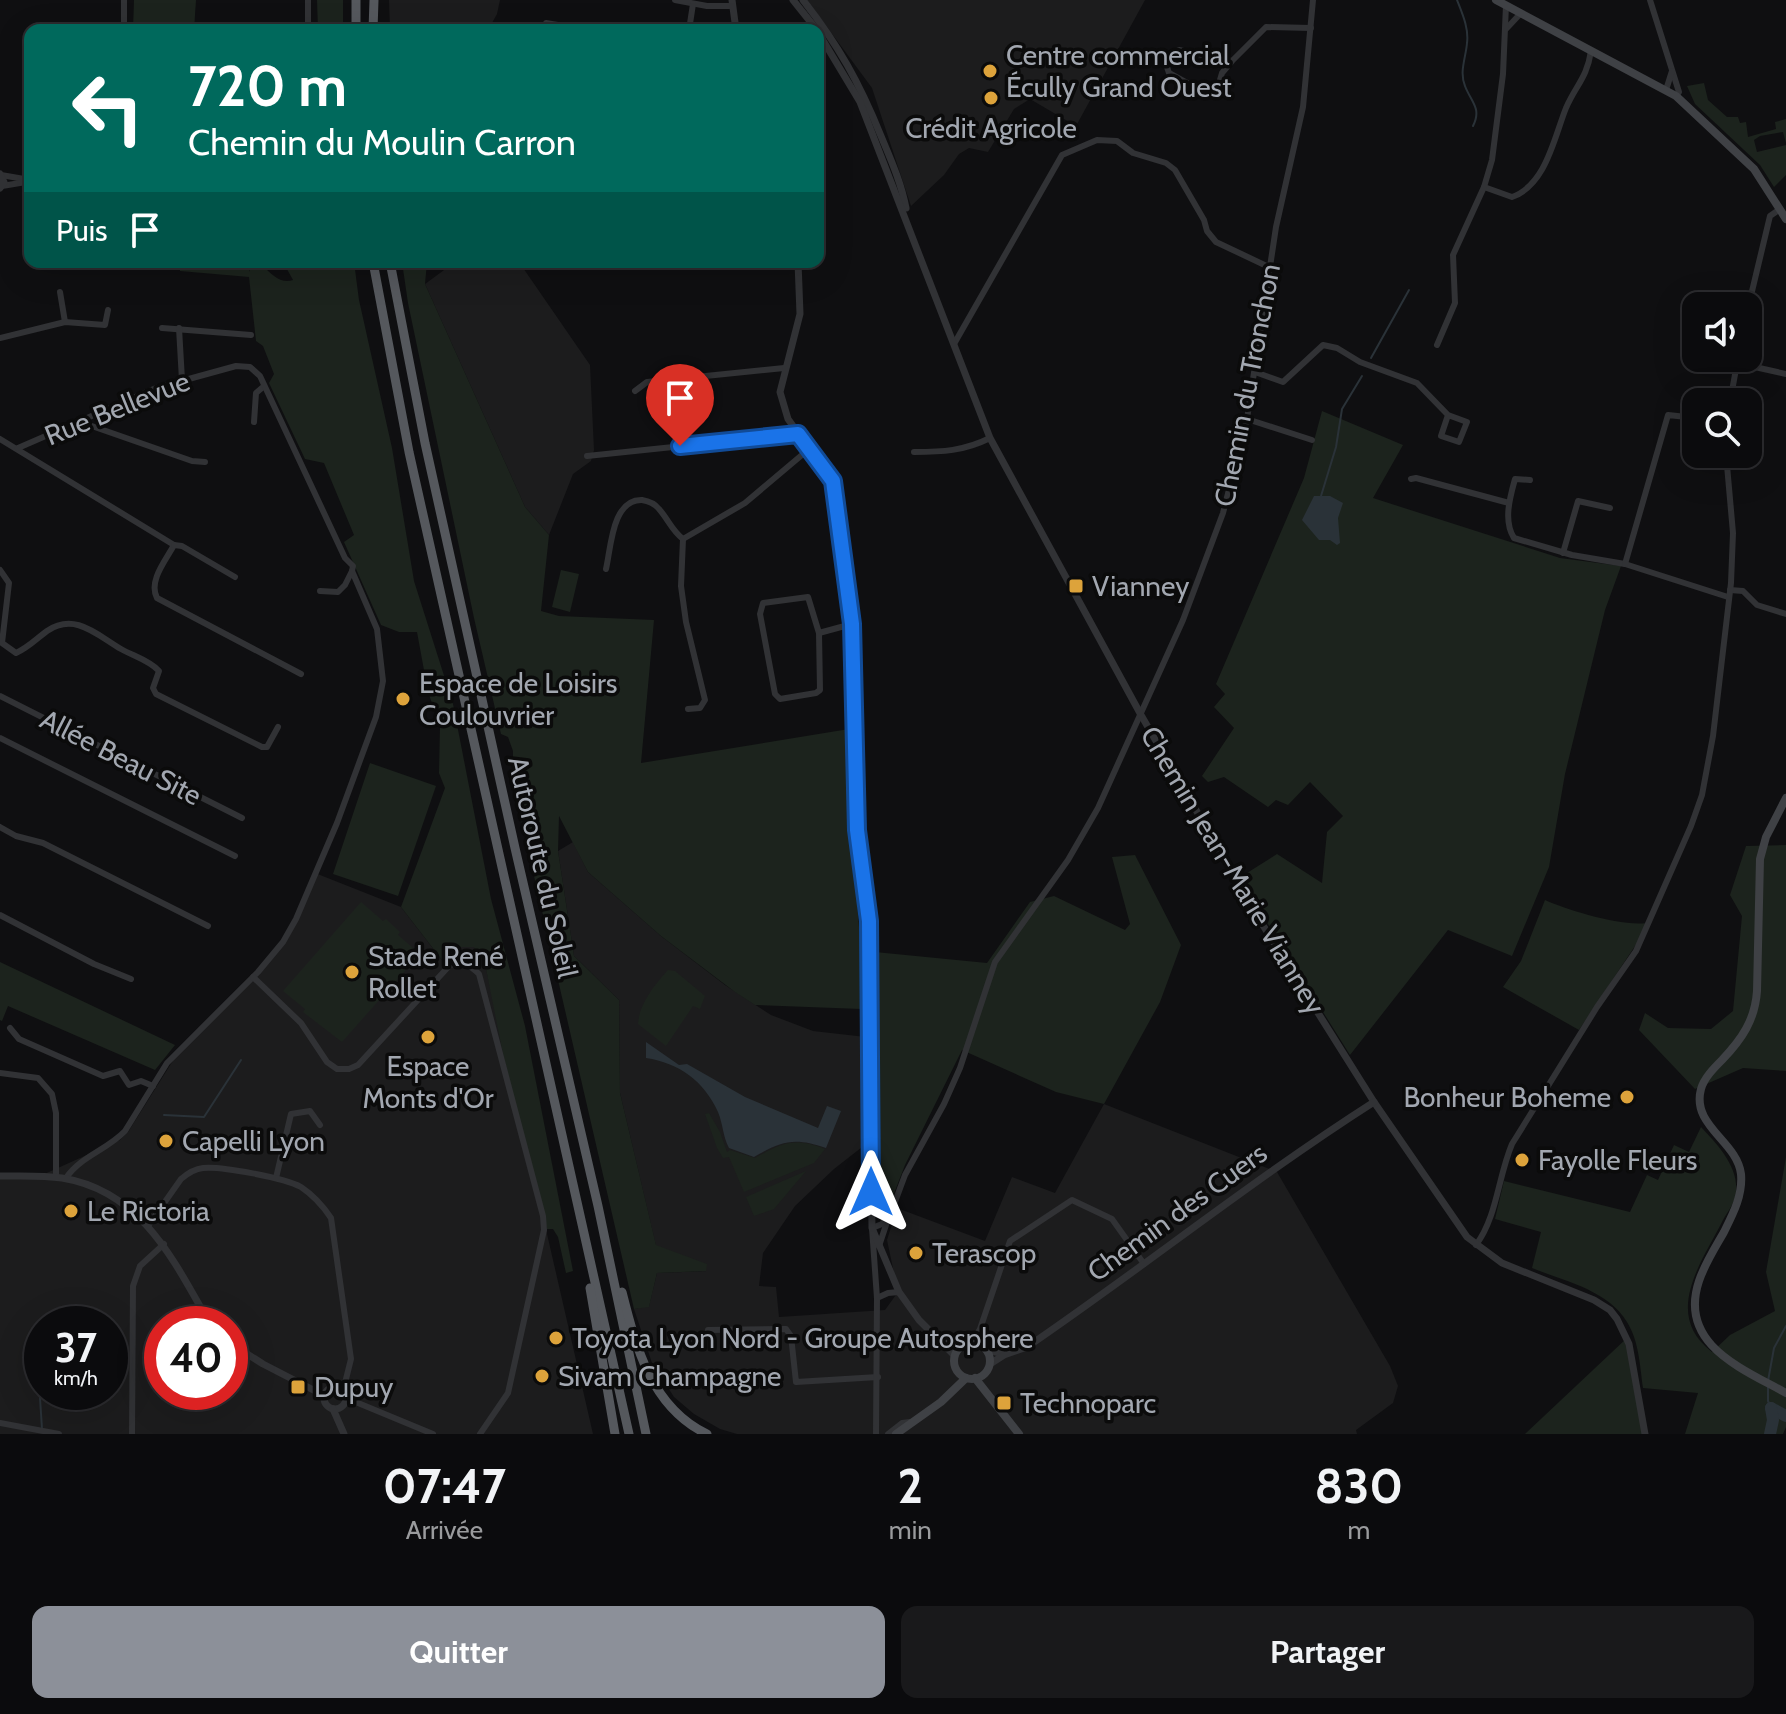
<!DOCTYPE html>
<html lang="fr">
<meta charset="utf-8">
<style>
:root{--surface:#0b0b0d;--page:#19191b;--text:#f1f3f6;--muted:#9a9b9d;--line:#2b2b2e;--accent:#8c9099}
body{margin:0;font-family:Cabin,sans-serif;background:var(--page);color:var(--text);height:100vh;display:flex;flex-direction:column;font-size:30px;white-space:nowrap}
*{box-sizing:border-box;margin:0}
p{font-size:26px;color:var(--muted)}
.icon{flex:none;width:44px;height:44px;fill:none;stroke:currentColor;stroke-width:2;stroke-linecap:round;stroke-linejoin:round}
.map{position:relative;height:1434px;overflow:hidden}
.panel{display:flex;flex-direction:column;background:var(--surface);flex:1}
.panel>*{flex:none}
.banner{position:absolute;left:24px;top:24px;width:800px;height:244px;border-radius:16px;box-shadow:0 8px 32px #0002,0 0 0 2px var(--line);background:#00695c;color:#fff;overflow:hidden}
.tools{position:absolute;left:1682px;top:292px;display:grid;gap:16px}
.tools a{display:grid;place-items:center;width:80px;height:80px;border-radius:16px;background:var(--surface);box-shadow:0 8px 32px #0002,0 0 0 2px var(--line);font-size:40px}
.speed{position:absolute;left:24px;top:1306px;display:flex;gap:16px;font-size:40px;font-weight:700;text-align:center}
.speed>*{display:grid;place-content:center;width:104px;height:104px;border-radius:50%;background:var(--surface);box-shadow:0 8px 32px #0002,0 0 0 2px var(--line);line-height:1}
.speed small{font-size:20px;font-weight:400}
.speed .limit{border:12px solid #d22;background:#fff;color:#111}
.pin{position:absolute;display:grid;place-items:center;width:68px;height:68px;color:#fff;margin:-82px -34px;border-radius:50% 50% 50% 0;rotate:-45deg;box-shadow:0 0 8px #0007}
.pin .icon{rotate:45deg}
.me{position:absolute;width:88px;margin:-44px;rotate:0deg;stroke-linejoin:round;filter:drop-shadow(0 0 6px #0008)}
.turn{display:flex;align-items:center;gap:28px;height:168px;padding:0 32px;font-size:36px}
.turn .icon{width:104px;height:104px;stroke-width:2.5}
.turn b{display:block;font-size:56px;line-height:68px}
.then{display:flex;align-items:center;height:76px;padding:0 32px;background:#0003;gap:16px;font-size:30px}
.eta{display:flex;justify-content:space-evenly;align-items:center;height:136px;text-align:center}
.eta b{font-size:48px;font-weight:700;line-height:56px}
.cta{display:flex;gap:16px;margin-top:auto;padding:16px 32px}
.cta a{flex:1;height:92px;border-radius:16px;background:var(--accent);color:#fff;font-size:32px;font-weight:700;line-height:92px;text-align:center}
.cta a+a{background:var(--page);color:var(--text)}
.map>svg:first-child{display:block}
.built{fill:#1c1c1d;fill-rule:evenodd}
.green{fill:#1c231d}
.water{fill:#2a3238}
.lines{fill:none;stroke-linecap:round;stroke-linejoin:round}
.stream{stroke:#2a3238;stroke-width:2}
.river{stroke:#2a3238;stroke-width:12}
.minor{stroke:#313235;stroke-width:6}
.tertiary{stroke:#313235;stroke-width:7}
.secondary{stroke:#3f4145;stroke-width:8}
.trunk{stroke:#55585d;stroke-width:9}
.route-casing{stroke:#114b97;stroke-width:20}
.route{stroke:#1a73e8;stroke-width:14}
.poi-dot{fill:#dda33b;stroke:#0b0b0b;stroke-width:3}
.labels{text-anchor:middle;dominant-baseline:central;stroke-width:7;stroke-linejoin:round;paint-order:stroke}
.poi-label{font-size:28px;fill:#a2a7b0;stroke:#0b0b0b;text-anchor:start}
.street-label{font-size:28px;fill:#a2a7b0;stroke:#0b0b0b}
</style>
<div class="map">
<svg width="1786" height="1434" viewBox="0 0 1786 1434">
<rect width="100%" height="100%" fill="#0f0f11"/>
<g class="built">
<polygon points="389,0 500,0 497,14 488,30 390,30"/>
<polygon points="807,0 1145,0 1076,126 1030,99 1014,109 988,152 969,148 959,154 944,175 911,206 872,88"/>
<polygon points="455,262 519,262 590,365 594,450 591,461 573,474 549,535 525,507 425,284"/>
<polygon points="573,842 588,872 661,936 725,985 771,1015 813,1031 866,1037 866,1144 834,1169 795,1206 763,1253 759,1286 776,1287 779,1317 885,1310 898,1292 887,1240 897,1208 985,1241 1012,1177 1055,1193 1104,1104 1277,1172 1390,1366 1398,1386 1393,1403 1356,1430 1357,1434 737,1434 720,1429 694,1414 674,1397 652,1363 634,1309 649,1306 657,1273 706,1271 656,1246 620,1093 619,1000 574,956 558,851"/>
<path d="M 315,873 L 401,907 L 442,960 L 455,947 L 475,947 L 485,964 L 593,1434 L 0,1434 L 0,1175 L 40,1176 L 120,1140 L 128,1132 L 174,1059 L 280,947 ZM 42,1324 L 110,1324 L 110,1392 L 42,1392 ZM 162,1324 L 230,1324 L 230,1392 L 162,1392 Z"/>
</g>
<g class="green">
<polygon points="134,0 196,0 194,30 133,30"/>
<polygon points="317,0 343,0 343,30 318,30"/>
<polygon points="1704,83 1708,100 1727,117 1738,117 1740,123 1746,122 1748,137 1776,129 1775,122 1786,119 1786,143 1783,132 1760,136 1754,140 1757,152 1786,145 1786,175 1774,187 1760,165 1695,104 1687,86"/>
<path d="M 92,262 L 249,262 L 249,272 L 251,265 L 263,266 C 272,275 281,284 293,280 L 283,262 L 354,262 L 359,300 L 392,448 L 414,581 L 453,704 L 491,899 L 525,1026 L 573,1271 L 566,1273 L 558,1237 L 553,1229 L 547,1229 L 503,1054 L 485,964 L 474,947 L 455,947 L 442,960 L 401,907 L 445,788 L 439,773 L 440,726 L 428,692 L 417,632 L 399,632 L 381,625 L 344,542 L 354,535 L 324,463 L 305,459 L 269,383 L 274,374 L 263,346 L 256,341 L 249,277 L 180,271 L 180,266 L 92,267 Z"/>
<polygon points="402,262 427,262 425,284 525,507 549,535 541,611 559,616 654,620 641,763 849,729 852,836 861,953 861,1009 755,1005 735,992 661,936 588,872 559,816 558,851 574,956 619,1000 620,1093 656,1245 707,1264 706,1271 657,1273 649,1307 634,1309 513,785 513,751 508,737 501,734 474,618 408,303"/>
<polygon points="1322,411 1403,445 1373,498 1560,558 1621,566 1605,610 1565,774 1549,867 1512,956 1448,930 1350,1055 1239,878 1277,854 1322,883 1327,832 1343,816 1310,782 1288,805 1276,800 1268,807 1224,777 1208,782 1202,776 1234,728 1214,707 1225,694 1216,684 1304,478"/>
<polygon points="561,570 579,574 570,612 552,607"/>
<polygon points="370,763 436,786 398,896 333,874"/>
<polygon points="1786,845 1786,1071 1743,1068 1695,1089 1639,1030 1645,1013 1668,1028 1711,1029 1733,1011 1742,916 1730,895 1746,846"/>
<polygon points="1135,855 1181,945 1160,1002 1104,1104 1056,1092 962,1050 905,1165 888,1209 875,1207 875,952 987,963 1030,902 1054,896 1125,930 1130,924 1112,857"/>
<path d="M 1545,900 C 1567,910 1628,929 1651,922 L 1579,1030 L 1503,987 L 1521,961 Z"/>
<polygon points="361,902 383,921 386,919 400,932 398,935 420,954 342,1042 303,1012 305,1009 283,991"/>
<polygon points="0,962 175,1045 155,1070 8,1006 2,1021 0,1020"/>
<path d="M 668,970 L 675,971 L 705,996 L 700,1009 L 693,1006 L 666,1046 L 638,1024 C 639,1004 656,983 668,970 Z"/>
<path d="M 709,1113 L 720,1132 L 727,1152 L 730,1150 L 755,1158 C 782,1143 794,1137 825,1149 L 814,1163 L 744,1192 L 729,1157 L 723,1158 L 717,1148 L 705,1114 Z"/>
<path d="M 1701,1127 C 1718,1145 1742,1170 1735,1197 C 1733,1205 1727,1213 1723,1220 C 1702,1262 1662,1314 1712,1352 L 1730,1335 L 1775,1311 L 1766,1272 L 1786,1157 L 1786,1427 L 1783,1434 L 1685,1434 L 1698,1393 L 1643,1388 C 1640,1366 1639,1341 1627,1322 C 1608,1290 1564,1281 1532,1268 L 1541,1232 L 1495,1219 L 1504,1181 L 1630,1212 L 1647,1175 L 1658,1180 L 1674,1145 L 1689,1152 Z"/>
<polygon points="806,1171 774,1209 754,1216 746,1197"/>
<polygon points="1627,1338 1645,1434 1525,1434"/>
</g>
<g class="water">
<polygon points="1314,496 1330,496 1343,503 1338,518 1340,543 1337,545 1330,540 1319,540 1302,520"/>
<path d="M 646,1042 L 679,1065 L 687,1064 L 745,1097 L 818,1128 L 827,1106 L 841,1111 L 826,1148 C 794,1137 782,1141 754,1157 L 729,1148 C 723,1137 723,1124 718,1112 C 704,1081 679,1063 646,1058 Z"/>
</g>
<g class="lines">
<g class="stream">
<path d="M 1457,0 C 1462,13 1469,28 1467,43 C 1466,57 1459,72 1465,86 C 1471,102 1482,108 1473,126"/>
<polyline points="1371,358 1409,290"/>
<polyline points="1321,496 1336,447 1342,409 1362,376"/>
<polyline points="164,1115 204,1117 241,1060"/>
<polyline points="38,1367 42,1429"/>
<polyline points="1768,1381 1774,1348 1786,1326"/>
<polyline points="1768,1387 1768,1401 1771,1408"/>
</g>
<g class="river">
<polyline points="1771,1408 1786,1416"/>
<polyline points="1770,1434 1773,1420 1771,1408"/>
</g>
<g class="minor">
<polyline points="124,0 124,25 128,30"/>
<polyline points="675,0 707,6 733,6"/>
<polyline points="1650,0 1679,92 1676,96"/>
<polyline points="546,23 587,30"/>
<polyline points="1506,29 1521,13"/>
<polyline points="308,30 308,0"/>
<polyline points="689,30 693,4"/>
<polyline points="1232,61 1222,73 1217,90 1207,94 1169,73 1166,64 1172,53 1179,50 1232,61 1266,27 1311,28"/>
<polyline points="1666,90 1672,71"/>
<polyline points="1,175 30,180"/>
<polyline points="2,186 26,182"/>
<path d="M 1484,187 L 1512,197 C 1546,185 1554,138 1566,108 C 1576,85 1587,78 1591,51"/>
<polyline points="60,292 65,322"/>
<polyline points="1748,308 1770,216 1780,209"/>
<polyline points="162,328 251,335"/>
<polyline points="179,328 182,380"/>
<polyline points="0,338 65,322 105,325 108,310"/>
<polyline points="954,344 1062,155 1097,140 1117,141 1133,153 1166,163 1175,170 1204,220 1207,231 1216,242 1271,268"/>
<polyline points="1437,345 1455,303 1453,255 1484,187 1492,160 1503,74 1506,5"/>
<polyline points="1737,363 1786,374"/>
<polyline points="1255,372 1283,382 1323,345 1337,348 1360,362 1417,383 1448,415 1441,436 1459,442 1467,422 1448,415"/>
<polyline points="694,377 697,409"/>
<polyline points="635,391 647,382 784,368"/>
<polyline points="1730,402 1738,358"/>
<polyline points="1247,419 1312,440"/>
<polyline points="81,420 86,424 192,461 205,462"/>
<polyline points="254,422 256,393 263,387"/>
<path d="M 0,439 L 174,545 C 166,560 148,581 157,598 L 301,674"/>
<path d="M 18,448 L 156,388 L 236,366 L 250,367 L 260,376 L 345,558 L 353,566 L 352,571 L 377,629 L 383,681 L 376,717 L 337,823 L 296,919 L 283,942 L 258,972 L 167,1063 L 125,1131 C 107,1150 81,1156 66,1178"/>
<path d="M 914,452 C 942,452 964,451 990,438"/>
<polyline points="587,456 798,434"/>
<polyline points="1411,479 1416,478 1509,503"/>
<path d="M 1530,480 L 1515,479 C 1510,497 1503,521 1514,538 L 1572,555 L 1625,564 L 1728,597"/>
<polyline points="174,545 182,546 235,577"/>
<polyline points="1563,553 1578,501 1610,508"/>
<polyline points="1625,564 1668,415 1696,418"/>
<path d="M 606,569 C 611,548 612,499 642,500 C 648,501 655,504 659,509 C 668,519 672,531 683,539"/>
<path d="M 0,570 L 9,583 L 2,643 L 16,653 C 29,647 36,639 47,631 C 75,612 97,635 121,649 C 133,656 149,660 159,671 L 153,688 L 156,694 L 262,747 L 267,747 L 278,727"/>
<polyline points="1730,590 1743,591 1757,605 1786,614"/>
<polyline points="320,591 338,592 345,585 352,571"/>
<polyline points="819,633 820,690 816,693 780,699 775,694 760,614 763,603 808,597 819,633 852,624"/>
<polyline points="0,696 242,818"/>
<polyline points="688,709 700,708 705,700 686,622 681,586 683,539 745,503 809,449"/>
<polyline points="0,738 235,856"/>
<polyline points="0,827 16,836 43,843 208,926"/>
<polyline points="0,915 94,964 131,979"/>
<path d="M 253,977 L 301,1023 L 327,1062 L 337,1069 L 349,1069 L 358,1065 L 450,965 C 464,962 469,964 479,974 L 543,1216 L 544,1230 L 508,1393 L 480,1434"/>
<polyline points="10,1028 19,1039 103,1076 120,1071 129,1085 141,1081 153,1086"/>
<polyline points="0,1073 38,1078 52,1094 56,1113 56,1177"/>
<polyline points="276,1178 291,1114 310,1111 320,1125"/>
<path d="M 148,1226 L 181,1179 C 188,1173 194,1169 203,1168 C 221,1166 285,1178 301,1187 C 313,1195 323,1206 331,1218 L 351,1359 L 343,1391"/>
<path d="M 1476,1245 C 1497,1217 1498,1177 1512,1144 L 1597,1007 L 1636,951 L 1691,826 L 1702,795 L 1713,736 L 1731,583 L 1733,533 L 1726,454"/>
<polyline points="879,1246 888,1219"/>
<polyline points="877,1298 888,1293 899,1292"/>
<polyline points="708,1330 786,1329 791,1336 796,1382 878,1377"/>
<polyline points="980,1333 981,1346"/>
<polyline points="972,1343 980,1329 1010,1241 1072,1200 1112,1219 1144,1264"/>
<polyline points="346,1398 433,1434"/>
<polyline points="0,1423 59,1434"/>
<polyline points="132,1434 133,1286 140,1266 164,1244"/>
<polyline points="876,1434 877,1298 872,1228 882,1224 892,1210 905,1175 944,1104 960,1068 995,962 1068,860 1098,808 1183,620 1223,513 1247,419 1276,227 1303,107 1313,0"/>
<polyline points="888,1434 902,1423 910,1422"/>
</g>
<g class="tertiary">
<polyline points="732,0 736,30"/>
<polyline points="793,0 817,30"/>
<path d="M 803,0 C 839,46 859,82 881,136 C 891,160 901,182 906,208"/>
<polyline points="818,32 860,102 990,438 1141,715 1259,919 1374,1102 1467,1237 1502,1263 1594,1300 1610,1310 1617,1319 1629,1344 1645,1434"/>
<polyline points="0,174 4,182 0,188"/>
<polyline points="798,262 800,314 780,392 788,419 833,481 852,624 857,830 869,921 872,1228 899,1292 919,1320 955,1356"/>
<path d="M 0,1176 C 20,1176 42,1175 62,1178 C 142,1191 174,1261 210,1324"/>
<polyline points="944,1341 960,1347"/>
<polyline points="230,1343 263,1364 325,1396"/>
<polyline points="985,1349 1002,1354"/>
<path d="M 990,1364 L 1004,1355 L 1027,1347 C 1144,1267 1255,1178 1374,1102"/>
<circle cx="335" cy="1398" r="11"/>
<polyline points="333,1409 344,1434"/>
</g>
<g class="secondary">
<polyline points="1496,0 1676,96 1754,169 1786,219"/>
<path d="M 1786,798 L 1766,837 L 1760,859 L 1757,991 C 1755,1020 1742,1039 1722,1060 C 1714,1068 1704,1078 1701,1089 C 1691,1126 1737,1141 1741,1174 C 1743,1195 1733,1214 1724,1232 C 1715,1248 1705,1263 1699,1281 C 1678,1344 1741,1368 1786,1393"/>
<circle cx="972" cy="1361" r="18"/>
<polyline points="975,1378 1019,1434"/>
<polyline points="896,1434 941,1402 966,1378"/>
</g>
<g class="trunk">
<polyline points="356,30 356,0"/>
<polyline points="373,30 374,0"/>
<polyline points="373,262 409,452 629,1434"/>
<polyline points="390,262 425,443 515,848 598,1206 646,1434"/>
<polyline points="590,1288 615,1434"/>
<path d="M 622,1292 C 636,1347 651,1407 707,1434"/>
</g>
</g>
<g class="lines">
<g class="route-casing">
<polyline id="route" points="680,446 798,434 833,481 852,624 857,830 869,921 871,1192"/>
</g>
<use href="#route" class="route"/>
</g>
<g class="poi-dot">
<circle cx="990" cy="71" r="8"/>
<circle cx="991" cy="98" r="8"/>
<rect x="1068" y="578" width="16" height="16" rx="4"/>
<circle cx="403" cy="699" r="8"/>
<circle cx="352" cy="972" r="8"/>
<circle cx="428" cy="1037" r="8"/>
<circle cx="1627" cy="1097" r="8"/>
<circle cx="166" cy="1141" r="8"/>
<circle cx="1522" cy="1160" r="8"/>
<circle cx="71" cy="1211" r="8"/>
<circle cx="916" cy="1253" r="8"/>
<circle cx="556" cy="1338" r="8"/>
<circle cx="542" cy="1376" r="8"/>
<rect x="290" y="1379" width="16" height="16" rx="4"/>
<rect x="996" y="1395" width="16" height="16" rx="4"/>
</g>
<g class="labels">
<g class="poi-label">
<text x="1006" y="55">Centre commercial<tspan x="1006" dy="32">Écully Grand Ouest</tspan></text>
<text x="991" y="128" text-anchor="middle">Crédit Agricole</text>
<text x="1092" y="586">Vianney</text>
<text x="419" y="683">Espace de Loisirs<tspan x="419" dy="32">Coulouvrier</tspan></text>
<text x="368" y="956">Stade René<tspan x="368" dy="32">Rollet</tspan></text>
<text x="428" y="1066" text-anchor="middle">Espace<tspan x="428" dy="32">Monts d'Or</tspan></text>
<text x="1611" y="1097" text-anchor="end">Bonheur Boheme</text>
<text x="182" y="1141">Capelli Lyon</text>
<text x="1538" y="1160">Fayolle Fleurs</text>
<text x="87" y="1211">Le Rictoria</text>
<text x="932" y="1253">Terascop</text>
<text x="572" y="1338">Toyota Lyon Nord - Groupe Autosphere</text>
<text x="558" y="1376">Sivam Champagne</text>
<text x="314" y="1387">Dupuy</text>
<text x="1020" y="1403">Technoparc</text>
</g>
<g class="street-label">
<text transform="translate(1247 385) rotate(-79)">Chemin du Tronchon</text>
<text transform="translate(117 408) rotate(-22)">Rue Bellevue</text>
<text transform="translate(121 757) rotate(27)">Allée Beau Site</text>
<text transform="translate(543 867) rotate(77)">Autoroute du Soleil</text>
<text transform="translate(1233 870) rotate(59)">Chemin Jean-Marie Vianney</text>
<text transform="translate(1177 1212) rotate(-36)">Chemin des Cuers</text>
</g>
</g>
</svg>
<div class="tools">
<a><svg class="icon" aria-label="sound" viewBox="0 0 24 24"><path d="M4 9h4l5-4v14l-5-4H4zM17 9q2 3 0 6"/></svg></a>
<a><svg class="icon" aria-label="search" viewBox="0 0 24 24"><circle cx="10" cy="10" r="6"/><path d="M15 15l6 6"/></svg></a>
</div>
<div class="speed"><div>37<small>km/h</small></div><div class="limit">40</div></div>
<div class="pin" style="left:680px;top:446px;background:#d93025"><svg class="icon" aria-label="arrive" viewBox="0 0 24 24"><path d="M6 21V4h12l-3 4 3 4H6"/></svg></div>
<svg class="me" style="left:871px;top:1192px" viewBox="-20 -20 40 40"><path d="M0-17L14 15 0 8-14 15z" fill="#1a73e8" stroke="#fff" stroke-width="4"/></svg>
<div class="banner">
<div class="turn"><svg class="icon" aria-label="left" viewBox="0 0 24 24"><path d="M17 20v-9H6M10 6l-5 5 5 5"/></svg><div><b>720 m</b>Chemin du Moulin Carron</div></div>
<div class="then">Puis<svg class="icon" aria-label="arrive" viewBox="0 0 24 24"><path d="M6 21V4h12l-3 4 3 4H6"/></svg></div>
</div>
</div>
<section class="panel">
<div class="eta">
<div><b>07:47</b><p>Arrivée</p></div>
<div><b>2</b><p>min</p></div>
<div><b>830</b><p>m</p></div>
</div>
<div class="cta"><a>Quitter</a><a>Partager</a></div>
</section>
